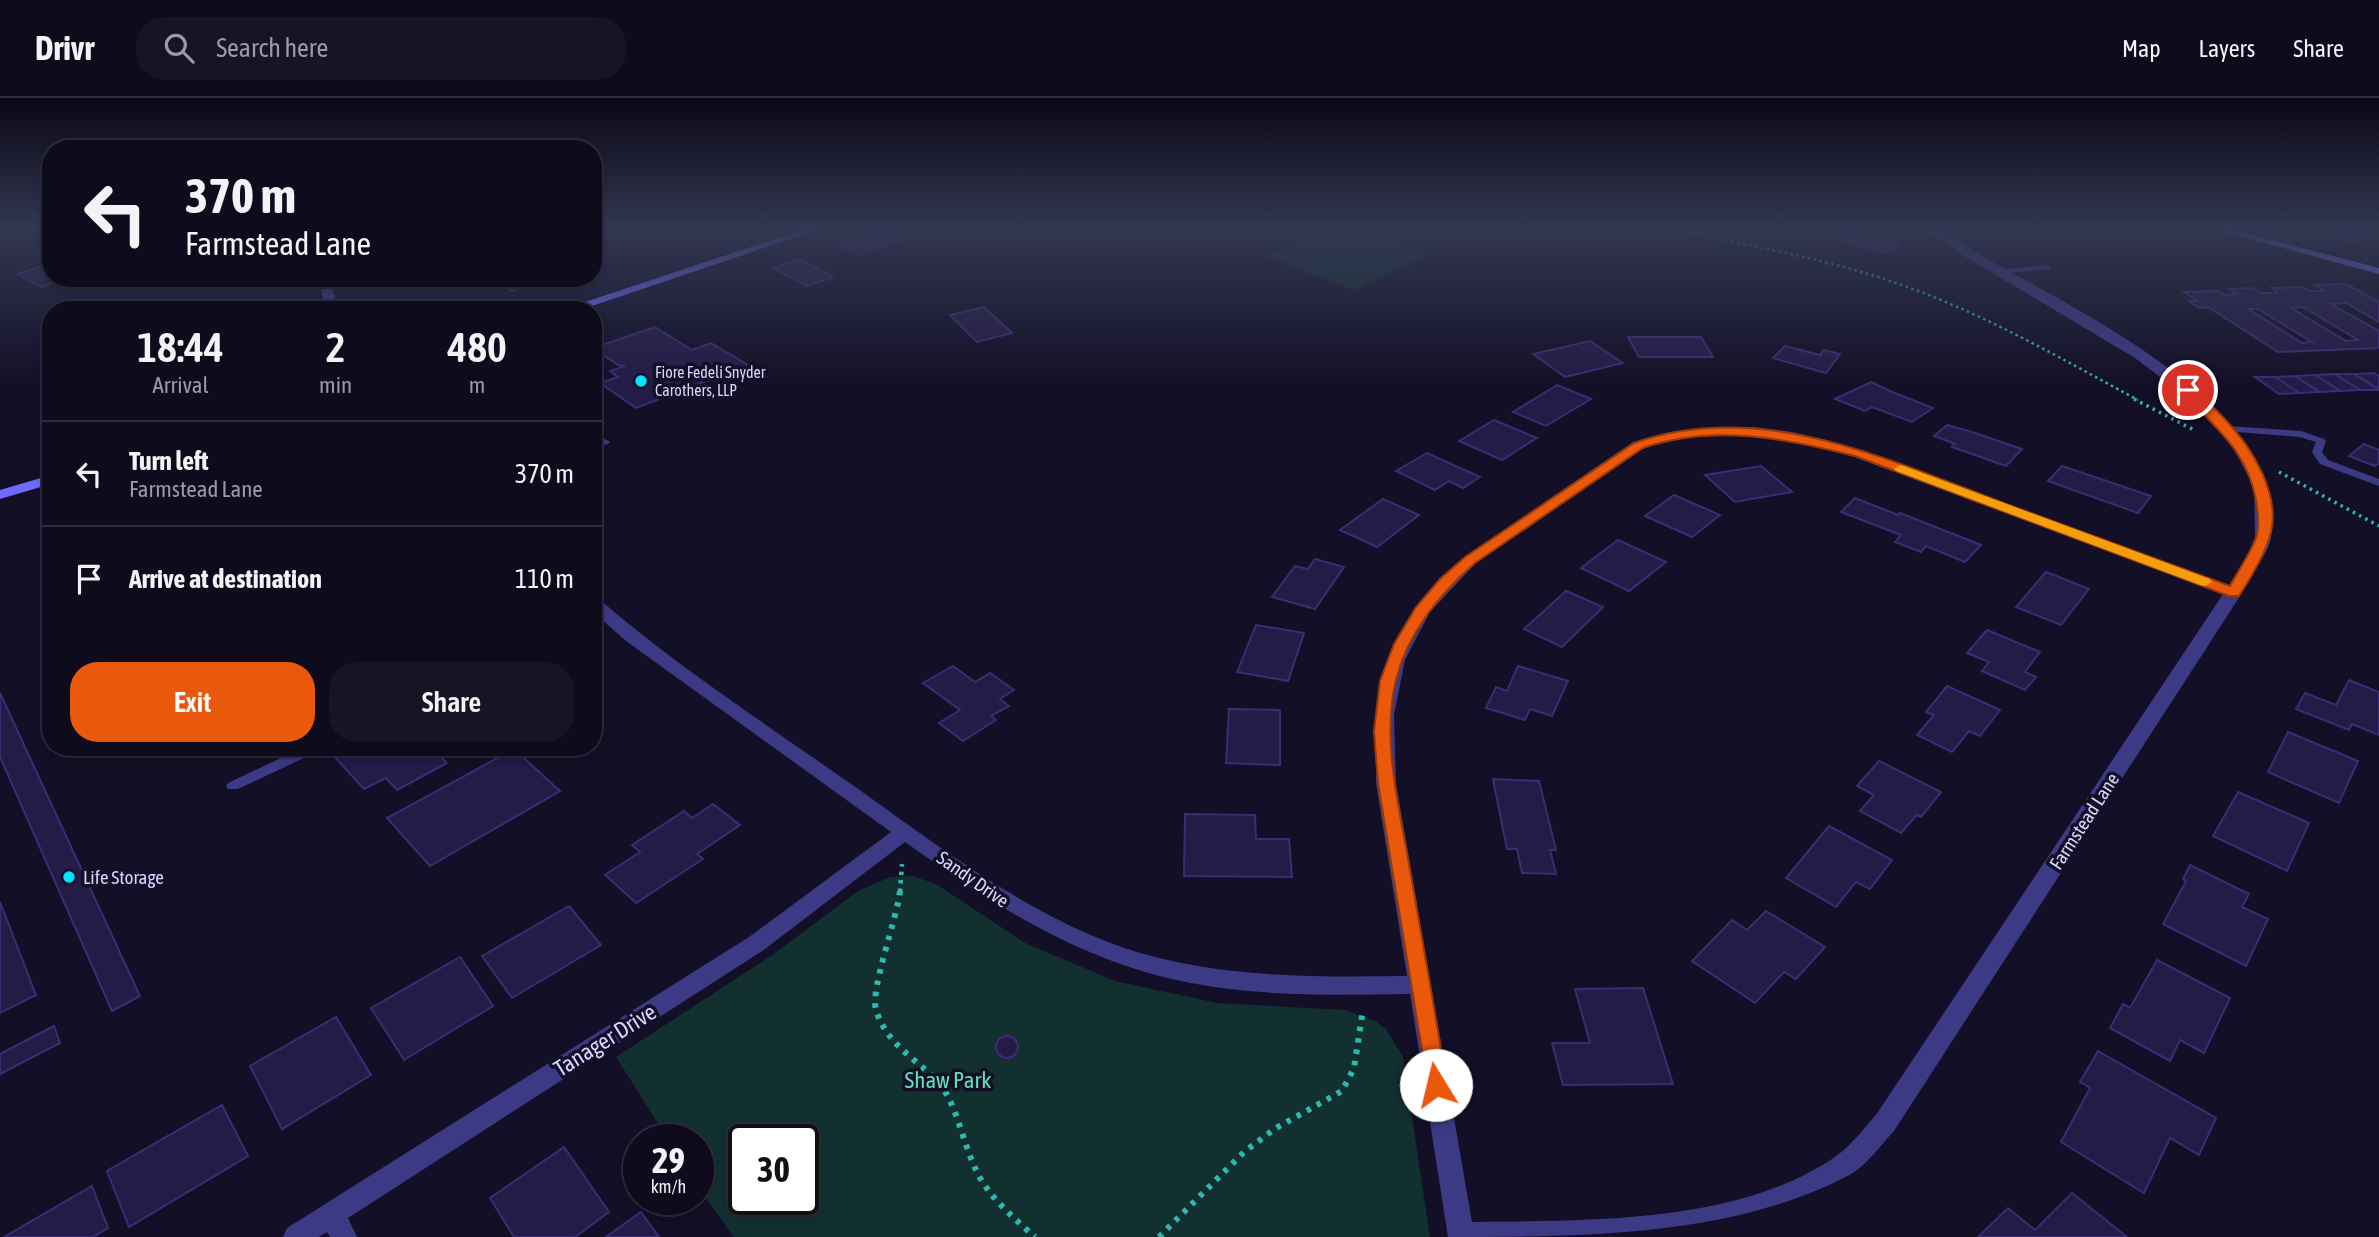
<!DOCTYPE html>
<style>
:root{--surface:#0e0b1c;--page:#171425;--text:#f1f3f6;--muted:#9b9ba3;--line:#2e2b3b;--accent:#ea580c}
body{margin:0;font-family:"Asap Condensed",sans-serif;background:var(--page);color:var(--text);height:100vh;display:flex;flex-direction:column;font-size:26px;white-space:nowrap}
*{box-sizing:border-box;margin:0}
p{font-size:23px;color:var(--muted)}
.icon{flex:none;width:38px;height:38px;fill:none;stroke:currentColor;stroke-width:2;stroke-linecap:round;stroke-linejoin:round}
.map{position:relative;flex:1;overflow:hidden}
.drawer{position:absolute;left:42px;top:203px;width:560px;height:455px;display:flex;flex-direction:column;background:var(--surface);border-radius:28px;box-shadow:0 4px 10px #0003,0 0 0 2px var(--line)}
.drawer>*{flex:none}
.banner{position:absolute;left:42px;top:42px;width:560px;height:147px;border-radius:28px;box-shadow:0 4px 10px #0003,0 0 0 2px var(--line);background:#0e0b1c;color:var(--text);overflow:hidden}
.speed{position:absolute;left:623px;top:1026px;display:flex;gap:14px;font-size:35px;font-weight:700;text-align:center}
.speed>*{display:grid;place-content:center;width:91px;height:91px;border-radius:50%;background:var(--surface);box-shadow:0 4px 10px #0003,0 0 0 2px var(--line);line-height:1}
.speed small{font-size:18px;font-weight:400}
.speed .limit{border:4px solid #111;border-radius:10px;background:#fff;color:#111}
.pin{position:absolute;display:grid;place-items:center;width:60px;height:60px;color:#fff;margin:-30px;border:4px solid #fff;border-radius:50%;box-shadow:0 2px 7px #0007}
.me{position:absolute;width:77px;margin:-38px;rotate:351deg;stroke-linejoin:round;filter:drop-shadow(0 0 5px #0008)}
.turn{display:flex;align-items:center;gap:24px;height:147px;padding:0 28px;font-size:32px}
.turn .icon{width:91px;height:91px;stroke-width:2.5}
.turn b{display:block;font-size:49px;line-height:60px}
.eta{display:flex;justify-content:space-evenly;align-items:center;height:119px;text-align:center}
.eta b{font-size:42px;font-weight:600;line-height:49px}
.action{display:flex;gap:14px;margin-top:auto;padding:14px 28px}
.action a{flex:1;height:80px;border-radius:28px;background:var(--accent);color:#fff;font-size:28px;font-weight:600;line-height:80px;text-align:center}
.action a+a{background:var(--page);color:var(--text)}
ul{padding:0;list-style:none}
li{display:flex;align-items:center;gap:21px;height:105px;padding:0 28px;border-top:2px solid var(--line)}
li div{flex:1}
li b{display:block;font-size:26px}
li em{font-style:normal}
header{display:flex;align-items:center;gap:42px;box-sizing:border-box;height:98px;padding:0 35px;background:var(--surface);border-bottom:2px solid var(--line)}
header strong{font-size:33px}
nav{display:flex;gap:38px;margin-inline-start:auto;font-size:24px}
.search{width:490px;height:63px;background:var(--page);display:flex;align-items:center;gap:18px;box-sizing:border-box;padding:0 24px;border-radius:28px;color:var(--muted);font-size:26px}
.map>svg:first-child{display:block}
.green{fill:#12302f;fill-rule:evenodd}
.building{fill:#241b47;stroke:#3b2d73;stroke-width:2;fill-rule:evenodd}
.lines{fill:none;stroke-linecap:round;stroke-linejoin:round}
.path-far3{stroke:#2fb8b0;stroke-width:2.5;stroke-dasharray:2.5 3.5;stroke-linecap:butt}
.path-far2{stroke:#2fb8b0;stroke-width:3.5;stroke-dasharray:2.5 4.5;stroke-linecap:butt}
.path-far1{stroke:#2fb8b0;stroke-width:4.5;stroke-dasharray:3.5 5;stroke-linecap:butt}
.path{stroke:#2fb8b0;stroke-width:6;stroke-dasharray:4.5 7;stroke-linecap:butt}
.lane{fill:#3d3a85;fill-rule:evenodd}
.street{fill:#3d3a85;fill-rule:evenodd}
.secondary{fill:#6f6bff;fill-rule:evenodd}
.route{fill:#ea580c;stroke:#983908;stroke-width:2}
.slow{fill:#f59e0b}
.poi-dot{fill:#00e5ff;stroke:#130f26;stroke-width:2.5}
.labels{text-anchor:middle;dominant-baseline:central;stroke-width:7;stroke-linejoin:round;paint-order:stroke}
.far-poi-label{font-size:16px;fill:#d9d4ff;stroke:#130f26;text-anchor:start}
.street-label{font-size:19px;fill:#d9d4ff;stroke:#130f26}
.poi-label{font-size:19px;fill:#d9d4ff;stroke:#130f26;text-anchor:start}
.near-street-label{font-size:23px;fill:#d9d4ff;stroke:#130f26}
.near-park-label{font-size:23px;fill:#5fe0c0;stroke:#130f26}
</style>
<header>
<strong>Drivr</strong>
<div class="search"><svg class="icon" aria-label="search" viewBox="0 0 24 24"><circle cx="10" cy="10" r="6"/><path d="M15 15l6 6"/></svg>Search here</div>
<nav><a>Map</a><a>Layers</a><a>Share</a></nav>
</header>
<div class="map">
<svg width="2379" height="1139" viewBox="0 0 2379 1139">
<rect width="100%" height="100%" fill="#130f26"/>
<g class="green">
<polygon points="1334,129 1352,129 1430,156 1354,192 1266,158"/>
<path d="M 912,778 L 936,786 L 1025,845 L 1115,883 L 1217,905 L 1345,912 L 1375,923 L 1386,931 L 1403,959 L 1430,1139 L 734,1139 L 698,1089 L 698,1041 L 668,1041 L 616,959 L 771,858 L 858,793 L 890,779 ZM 803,1041 L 803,1101 L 744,1101 L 744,1041 Z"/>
</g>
<g class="building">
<polygon points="1823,129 1837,129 1845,131 1832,140 1814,134"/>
<polygon points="2308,129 2334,129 2339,130 2337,140 2309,135"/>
<polygon points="2339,130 2364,133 2360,146 2337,140"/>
<polygon points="886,131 905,140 858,157 838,147"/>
<polygon points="1845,131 1863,136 1850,145 1832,140"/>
<polygon points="1863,136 1881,141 1868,150 1850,145"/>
<polygon points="1881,141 1900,146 1887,155 1868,150"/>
<polygon points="799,161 833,179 807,188 773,170"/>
<polygon points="51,165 51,180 68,180 41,189 17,176"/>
<polygon points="505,180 548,180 512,193 494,184"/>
<path d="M 2346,186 L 2379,204 L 2379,224 L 2346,205 L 2331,206 L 2379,233 L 2379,250 L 2278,254 L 2208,209 L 2199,210 L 2189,203 L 2198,203 L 2184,194 L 2218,193 L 2224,197 L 2238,196 L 2230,191 L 2252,190 L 2260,195 L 2278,195 L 2271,190 L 2303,189 L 2310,193 L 2324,193 L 2314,187 ZM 2303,209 L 2358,242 L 2346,243 L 2291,210 ZM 2248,211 L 2258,211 L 2312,244 L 2302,245 Z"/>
<polygon points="984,209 1012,235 977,244 950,217"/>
<polygon points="655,229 692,252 711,245 748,267 636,310 600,285 618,279 610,273 625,268 618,267 593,250"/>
<polygon points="1628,239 1701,239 1713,259 1639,259"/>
<polygon points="1590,243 1623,265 1565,279 1533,256"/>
<polygon points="1785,248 1820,257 1824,252 1840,256 1826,275 1773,260"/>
<polygon points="2374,275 2379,278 2379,291 2354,276"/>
<polygon points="2334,276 2354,276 2379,292 2360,292"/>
<polygon points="2334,276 2360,292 2340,293 2315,277"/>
<polygon points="2315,277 2340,293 2319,294 2295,278"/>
<polygon points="2295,278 2319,294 2299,295 2275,279"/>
<polygon points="2255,279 2275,279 2299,295 2279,296"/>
<polygon points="1871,284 1892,294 1933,310 1912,324 1872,309 1865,313 1835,301"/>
<polygon points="1557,287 1591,301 1546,328 1513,314"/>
<polygon points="1494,322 1537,340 1502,362 1459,343"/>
<polygon points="1947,327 1969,333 2022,351 2006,368 1952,349 1955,346 1934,338"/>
<polygon points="2364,346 2379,352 2379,365 2375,368 2349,358"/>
<polygon points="1427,355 1480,379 1463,390 1449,383 1435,392 1396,373"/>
<polygon points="1761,368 1792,394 1735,404 1705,377"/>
<polygon points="2062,368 2151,398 2138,415 2048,383"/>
<polygon points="1674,397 1720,417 1692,439 1645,418"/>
<polygon points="1855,400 1898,417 1900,415 1981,447 1965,464 1926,448 1921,454 1895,444 1901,437 1841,414"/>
<polygon points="1383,401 1419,417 1377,449 1340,432"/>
<polygon points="1618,442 1666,464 1629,493 1581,470"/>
<polygon points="1315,461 1344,469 1315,511 1272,499 1295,468 1308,471"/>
<polygon points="2046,474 2089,491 2061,527 2016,509"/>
<polygon points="1566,493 1603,509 1562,549 1524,531"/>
<polygon points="1256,527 1304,535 1288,583 1237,574"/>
<polygon points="1987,532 2040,554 2025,574 2036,579 2025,592 1982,573 1989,564 1967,555"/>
<polygon points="953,568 975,584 990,575 1014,592 1000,601 1009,608 991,618 996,622 963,643 939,625 960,612 923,585"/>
<polygon points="1518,568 1568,583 1552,618 1530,611 1525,622 1486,610 1496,589 1507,593"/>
<polygon points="2349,582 2379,594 2379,637 2352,626 2349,632 2296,611 2305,595 2336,607"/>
<polygon points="1947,588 2000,612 1980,638 1969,633 1952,654 1917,637 1934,617 1926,614"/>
<polygon points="0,595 140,898 112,913 0,659"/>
<polygon points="1229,611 1280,612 1280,667 1226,665"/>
<polygon points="2288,634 2358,663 2339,705 2268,674"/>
<polygon points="345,649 445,649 436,654 447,665 397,692 386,680 364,691 332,656"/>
<polygon points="514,651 560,693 430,768 387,720"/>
<polygon points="1879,663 1941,694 1921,719 1917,717 1901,735 1860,713 1874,697 1857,688"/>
<polygon points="1493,681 1539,683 1556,752 1550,752 1556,776 1522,775 1517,751 1507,751"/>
<polygon points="2238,694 2309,725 2287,773 2213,738"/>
<polygon points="713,706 740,727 697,756 703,761 636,805 605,777 640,754 632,747 684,713 692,720"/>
<polygon points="1185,716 1255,717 1256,741 1289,741 1292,779 1184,778"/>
<polygon points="1829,728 1892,762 1870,791 1856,784 1836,809 1786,780"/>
<polygon points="2190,767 2249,796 2242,809 2268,821 2246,868 2163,826 2186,783 2183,781"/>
<polygon points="0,804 36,897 0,915"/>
<polygon points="569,808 601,847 512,900 482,858"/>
<polygon points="1766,813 1825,849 1796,881 1784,874 1755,905 1692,863 1732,822 1747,832"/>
<polygon points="460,859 493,908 404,962 371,910"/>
<polygon points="2157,862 2230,900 2204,955 2180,942 2170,963 2110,930 2123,906 2130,910"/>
<polygon points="1643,890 1673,986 1563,987 1552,945 1590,945 1575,891"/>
<polygon points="336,919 371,977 282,1031 250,968"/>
<polygon points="54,928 60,945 0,976 0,956"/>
<circle cx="1007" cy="949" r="11"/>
<polygon points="2098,953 2216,1020 2199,1057 2170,1040 2144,1095 2061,1044 2090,990 2080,984"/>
<polygon points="222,1007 248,1058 129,1129 107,1073"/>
<polygon points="564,1049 609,1114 575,1139 514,1139 490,1100"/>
<polygon points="92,1088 108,1130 93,1139 4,1139"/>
<polygon points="2072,1095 2127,1139 1978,1139 2008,1110 2035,1132"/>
<polygon points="641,1114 659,1139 606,1139"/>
</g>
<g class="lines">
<g class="path-far3">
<path d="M 1661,129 C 1740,146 1822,159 1899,186 C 1983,215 2060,260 2138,302"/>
<polyline points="528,212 547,206"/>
</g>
<g class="path-far2">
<polyline points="2134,301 2196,333"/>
<polyline points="2279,374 2379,428"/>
</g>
<polyline class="path-far1" points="900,794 902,766"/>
<g class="path">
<path d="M 900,793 C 897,821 870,891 876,912 C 889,954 930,966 947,997 C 960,1021 965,1051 978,1076 C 990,1100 1015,1121 1035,1139"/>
<polyline points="1159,1139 1244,1054 1276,1030 1342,993 1354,970 1363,912"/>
</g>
<g class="lane">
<polygon points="2047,167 2051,169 2050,171 1999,176 1995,174 1999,172"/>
<polygon points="2227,328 2301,333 2324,341 2326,343 2322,354 2328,362 2379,381 2379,388 2320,366 2312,354 2316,344 2300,339 2224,333 2222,331"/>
<polygon points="605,341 610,344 608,346 593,351 593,345"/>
<polygon points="304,649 322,649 321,652 238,691 228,691 226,688 228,685"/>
</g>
<g class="street">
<path d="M 1922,129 L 1934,129 C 2031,191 2169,247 2241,339 C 2263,366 2275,404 2271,439 C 2268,460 2246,476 2242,495 L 1894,1033 C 1881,1047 1869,1064 1853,1075 C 1735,1139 1583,1139 1448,1139 L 1410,896 C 1337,897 1263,899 1191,885 C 1083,865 993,807 905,744 L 765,851 L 348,1120 L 357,1139 L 330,1139 L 327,1134 L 319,1139 L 283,1139 L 287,1130 L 749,839 L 891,734 L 626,543 L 593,514 L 593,500 L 599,501 C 674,566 757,620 838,677 C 938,746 1038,830 1159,860 C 1240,880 1324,879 1407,878 L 1376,685 L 1376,617 L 1387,562 L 1399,536 L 1417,508 L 1464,459 L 1633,344 L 1689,331 L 1755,329 L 1792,334 L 1864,353 L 2229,487 L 2245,463 L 2255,439 L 2254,389 L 2230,344 L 2189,301 L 2135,260 L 1964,158 ZM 1755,337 L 1791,342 L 1854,359 L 2223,496 L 1876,1017 C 1863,1031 1851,1048 1835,1059 C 1735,1127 1588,1122 1472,1124 L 1396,685 L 1394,617 L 1405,562 L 1430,514 L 1476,465 L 1643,350 L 1689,339 Z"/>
<polygon points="318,180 330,180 338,212 326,212"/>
</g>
<g class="secondary">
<polygon points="811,129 826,129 580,212 561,212"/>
<polygon points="2206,129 2222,129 2379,170 2379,176"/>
<polygon points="51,377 51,386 0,401 0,392"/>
</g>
</g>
<linearGradient id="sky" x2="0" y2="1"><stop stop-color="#0a0815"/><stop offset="0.45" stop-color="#333752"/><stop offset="1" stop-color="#333752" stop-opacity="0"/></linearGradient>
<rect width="2379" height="288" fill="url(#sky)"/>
<path class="route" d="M 2188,288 C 2201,293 2213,310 2224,320 C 2251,348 2284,399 2269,441 C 2263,460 2250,481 2239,498 L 2229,498 L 1855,358 C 1785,340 1713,326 1643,350 L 1475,465 C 1439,497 1408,534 1396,582 C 1381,643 1400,712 1410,772 C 1423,844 1435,915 1447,987 L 1444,994 L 1436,997 L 1429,994 L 1378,685 L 1374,633 L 1380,583 L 1394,546 L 1416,509 L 1440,481 L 1465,459 L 1634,345 C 1759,301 1885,360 2001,404 C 2078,432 2154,460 2230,488 C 2238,473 2250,456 2256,440 C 2260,429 2258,414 2256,402 C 2246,349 2214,331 2182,292 Z"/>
<polygon class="slow" points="1901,367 2210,481 2212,484 2205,488 2200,487 1896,373 1894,371"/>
<g class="poi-dot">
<circle cx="641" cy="283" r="7"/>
<circle cx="69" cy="779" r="7"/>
</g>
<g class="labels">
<g class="far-poi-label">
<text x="655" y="274">Fiore Fedeli Snyder<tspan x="655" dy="18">Carothers, LLP</tspan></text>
</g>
<g class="street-label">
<text transform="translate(2084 723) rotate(-57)">Farmstead Lane</text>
<text transform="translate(973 781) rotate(35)">Sandy Drive</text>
</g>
<g class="poi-label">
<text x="83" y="779">Life Storage</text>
</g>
<g class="near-street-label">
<text transform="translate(605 942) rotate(-32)">Tanager Drive</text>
</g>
<g class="near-park-label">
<text x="948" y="982">Shaw Park</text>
</g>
</g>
</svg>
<div class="speed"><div>29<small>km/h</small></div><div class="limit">30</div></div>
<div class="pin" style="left:2188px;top:292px;background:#d93025"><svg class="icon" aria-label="arrive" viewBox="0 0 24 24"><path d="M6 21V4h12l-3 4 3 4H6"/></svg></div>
<svg class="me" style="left:1436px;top:987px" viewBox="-20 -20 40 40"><circle r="19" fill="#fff"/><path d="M0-13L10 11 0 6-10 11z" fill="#ea580c"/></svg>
<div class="banner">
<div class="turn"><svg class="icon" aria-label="left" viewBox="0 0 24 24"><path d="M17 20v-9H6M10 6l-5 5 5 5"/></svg><div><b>370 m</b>Farmstead Lane</div></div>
</div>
<section class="drawer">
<div class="eta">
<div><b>18:44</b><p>Arrival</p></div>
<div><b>2</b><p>min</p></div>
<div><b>480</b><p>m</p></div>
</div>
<ul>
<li><svg class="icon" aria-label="left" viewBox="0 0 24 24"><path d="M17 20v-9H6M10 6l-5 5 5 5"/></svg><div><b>Turn left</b><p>Farmstead Lane</p></div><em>370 m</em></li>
<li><svg class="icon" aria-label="arrive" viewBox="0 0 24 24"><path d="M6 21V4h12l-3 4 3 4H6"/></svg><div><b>Arrive at destination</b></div><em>110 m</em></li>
</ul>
<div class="action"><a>Exit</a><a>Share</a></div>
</section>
</div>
